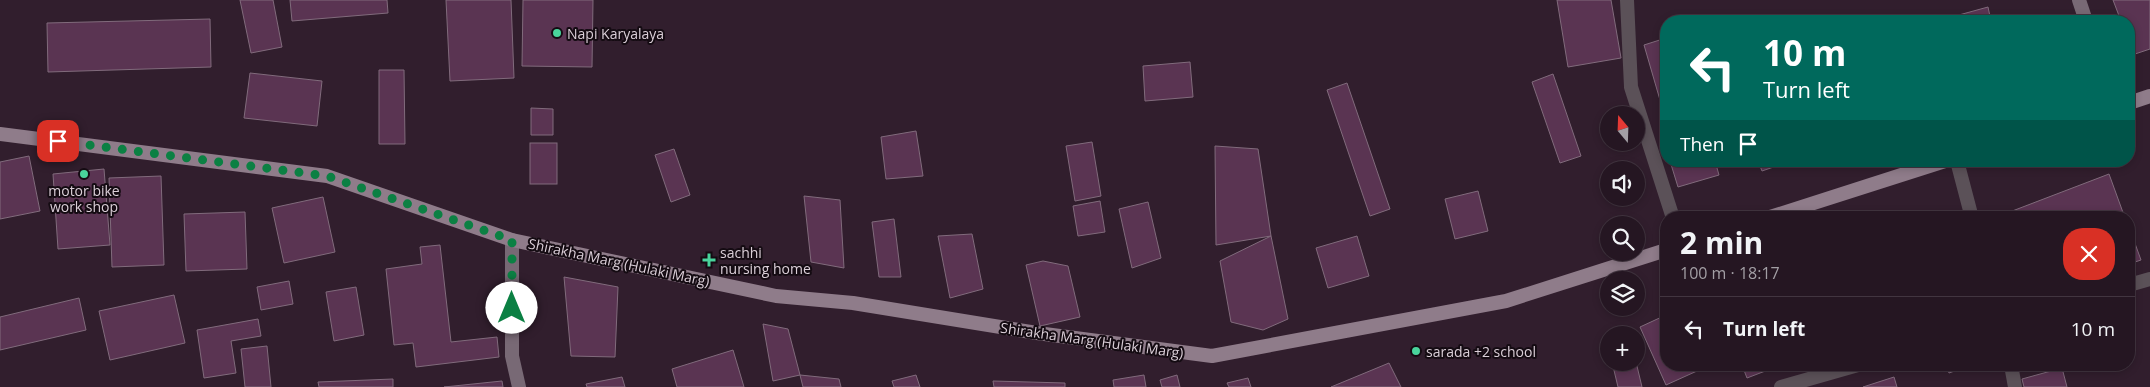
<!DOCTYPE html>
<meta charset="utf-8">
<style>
:root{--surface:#251622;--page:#2d1f2a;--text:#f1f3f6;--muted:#a39fa5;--line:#423540}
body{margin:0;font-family:"Open Sans",sans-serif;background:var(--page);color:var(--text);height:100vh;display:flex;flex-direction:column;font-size:19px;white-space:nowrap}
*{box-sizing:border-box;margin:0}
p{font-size:16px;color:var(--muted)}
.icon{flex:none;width:28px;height:28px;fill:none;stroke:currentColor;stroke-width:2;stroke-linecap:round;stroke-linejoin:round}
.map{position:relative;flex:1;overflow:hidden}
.side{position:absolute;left:1660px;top:211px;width:475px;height:160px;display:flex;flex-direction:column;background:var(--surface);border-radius:20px;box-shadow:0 2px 8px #0003,0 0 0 1px var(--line)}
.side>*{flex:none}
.guide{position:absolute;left:1660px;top:15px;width:475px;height:152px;border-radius:20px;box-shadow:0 2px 8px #0003,0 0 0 1px var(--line);background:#00695c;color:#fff;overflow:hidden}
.needle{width:32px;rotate:341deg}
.tools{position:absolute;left:1600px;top:106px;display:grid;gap:10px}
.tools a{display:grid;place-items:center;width:45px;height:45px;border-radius:50%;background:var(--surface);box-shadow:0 2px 8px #0003,0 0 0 1px var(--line);font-size:25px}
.pin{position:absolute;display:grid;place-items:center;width:42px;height:42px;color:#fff;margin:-21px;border-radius:10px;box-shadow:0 2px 8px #0006}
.me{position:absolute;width:55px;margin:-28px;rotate:0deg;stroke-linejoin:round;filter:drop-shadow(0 0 4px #0008)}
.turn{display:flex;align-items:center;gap:18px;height:105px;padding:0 20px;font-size:22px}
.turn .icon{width:65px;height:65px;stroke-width:2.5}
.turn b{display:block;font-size:35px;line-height:42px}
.then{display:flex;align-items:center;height:48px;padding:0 20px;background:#0003;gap:10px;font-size:19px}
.round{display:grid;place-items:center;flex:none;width:52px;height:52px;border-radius:20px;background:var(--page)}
.summary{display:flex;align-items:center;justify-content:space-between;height:85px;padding:0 20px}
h1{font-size:30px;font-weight:700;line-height:38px}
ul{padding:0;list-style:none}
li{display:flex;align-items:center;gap:15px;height:65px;padding:0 20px;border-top:1px solid var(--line)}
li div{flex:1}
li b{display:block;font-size:19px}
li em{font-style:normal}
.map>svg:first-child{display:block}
.building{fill:#5a3452;stroke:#816b7c}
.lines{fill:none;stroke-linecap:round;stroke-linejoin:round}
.minor{stroke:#5b5158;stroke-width:14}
.secondary{stroke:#786975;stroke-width:14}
.primary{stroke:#8f7c8a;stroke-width:14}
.route{stroke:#0b8043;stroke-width:9;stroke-dasharray:0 16.2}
.poi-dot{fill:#49d49c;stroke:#140b12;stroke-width:2}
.labels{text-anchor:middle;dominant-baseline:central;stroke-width:4;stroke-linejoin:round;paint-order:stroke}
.poi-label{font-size:14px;fill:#dbcfd8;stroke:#140b12;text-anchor:start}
.street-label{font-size:14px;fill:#dbcfd8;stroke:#140b12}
</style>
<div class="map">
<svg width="2150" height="387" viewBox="0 0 2150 387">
<rect width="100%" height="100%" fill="#311e2d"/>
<g class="building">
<polygon points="240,0 273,0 282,47 251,53"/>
<polygon points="290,0 387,0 388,13 292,21"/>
<polygon points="446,0 511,0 514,78 450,81"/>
<polygon points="523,0 593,0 592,67 522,66"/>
<polygon points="1557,0 1611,0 1621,58 1568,67"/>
<polygon points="2113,0 2150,0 2150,49 2132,55 2129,46 2129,21 2121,21"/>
<polygon points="1988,7 1991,21 1937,21"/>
<polygon points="210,19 211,67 48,72 47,23"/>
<polygon points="1666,38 1666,98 1660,100 1644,45"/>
<polygon points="1190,62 1193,97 1145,101 1143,66"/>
<polygon points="379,70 404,70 405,144 379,144"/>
<polygon points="250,73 322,81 317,126 244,118"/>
<polygon points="1553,74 1581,156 1560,163 1532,82"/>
<polygon points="1347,83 1390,209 1370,216 1327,90"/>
<polygon points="531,108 553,109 553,135 531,135"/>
<polygon points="916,131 923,176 886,179 881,137"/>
<polygon points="1092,142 1101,196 1075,201 1066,146"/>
<rect x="530" y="143" width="27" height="41"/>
<polygon points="1215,146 1258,149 1271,236 1216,245"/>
<polygon points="674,149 690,195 671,202 655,155"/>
<polygon points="29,156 40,211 0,219 0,162"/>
<polygon points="1670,161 1715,161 1719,175 1678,187"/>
<polygon points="1758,161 1788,161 1788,162 1762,171"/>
<polygon points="104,169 110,245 58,249 53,174"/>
<polygon points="2109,174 2125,218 1994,218"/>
<polygon points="161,176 164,265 112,267 109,178"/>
<polygon points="1478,191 1488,231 1455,239 1445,199"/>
<polygon points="804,196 840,200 844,268 811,262"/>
<polygon points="323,197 335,252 284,263 272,208"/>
<polygon points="1100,201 1105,232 1078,236 1073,206"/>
<polygon points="1148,202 1161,258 1132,268 1119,209"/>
<polygon points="245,212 247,269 186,271 184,214"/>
<polygon points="894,219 901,277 879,277 872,222"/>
<polygon points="2129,227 2141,260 2129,264"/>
<polygon points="972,234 983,289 950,298 938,236"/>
<polygon points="1271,236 1288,319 1263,330 1231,322 1220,261"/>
<polygon points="1357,236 1369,276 1328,288 1316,248"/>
<polygon points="440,245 451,342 497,337 499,357 416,367 413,343 394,345 386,269 422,264 420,247"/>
<polygon points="1043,261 1068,266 1080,317 1040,326 1026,265"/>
<polygon points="564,277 618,287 615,357 571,356"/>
<polygon points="289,281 293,304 261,310 257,287"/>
<polygon points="356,287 364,335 334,341 326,292"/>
<polygon points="174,295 185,343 110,360 99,311"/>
<polygon points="79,298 86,330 0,350 0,317"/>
<polygon points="1666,315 1666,365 1694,365 1697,371 1666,385 1640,327"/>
<polygon points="258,319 261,336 231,341 236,373 204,378 197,330"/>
<polygon points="763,324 788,329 800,375 773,381"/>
<polygon points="267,346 271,387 245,387 241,349"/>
<polygon points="733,350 744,387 677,387 672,369"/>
<polygon points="1612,362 1636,362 1642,387 1618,387"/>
<polygon points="1389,363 1401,387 1331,387"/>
<polygon points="1742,365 1781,365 1747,378"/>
<polygon points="1946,365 1971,365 1949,373"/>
<polygon points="2062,368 2067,387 2024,387 2022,379"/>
<polygon points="800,375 839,379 841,387 803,387"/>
<polygon points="916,375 920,387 894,387 892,381"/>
<polygon points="1144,375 1146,387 1114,387 1113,380"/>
<polygon points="1177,375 1180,387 1162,387 1160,380"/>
<polygon points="622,377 625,387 587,387 586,384"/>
<polygon points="1894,377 1897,387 1863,387"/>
<polygon points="1248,378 1251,387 1229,387 1227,383"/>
<polygon points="393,379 393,387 319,387 318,382"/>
<polygon points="502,381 503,387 444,387"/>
<polygon points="993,381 1065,383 1065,387 994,387"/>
</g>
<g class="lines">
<g class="minor">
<polyline points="1627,0 1631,87 1673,218"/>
<polyline points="1957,161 1972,218"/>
<polyline points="2129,285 2150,279"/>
<polyline points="2011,365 2015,387"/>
<polyline points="1781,387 1858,365"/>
</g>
<g class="secondary">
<polyline points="2079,0 2086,21"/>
<polyline points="512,240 512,356 519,387"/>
</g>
<g class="primary">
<polyline points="2129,103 2150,96"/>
<polyline points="0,134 327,176 512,240 776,296 853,303 1037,333 1212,356 1506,301 1666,250"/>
<polyline points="1767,218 1945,161"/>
</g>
</g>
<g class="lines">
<polyline class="route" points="58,141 327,176 512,240 512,308"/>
</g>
<g class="poi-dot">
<circle cx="557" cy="33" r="5"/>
<circle cx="84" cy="174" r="5"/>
<path d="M706.5 252.5h5v5h5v5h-5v5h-5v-5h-5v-5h5z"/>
<circle cx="1416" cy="351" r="5"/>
</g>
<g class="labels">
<g class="poi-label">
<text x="567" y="33">Napi Karyalaya</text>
<text x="84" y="190" text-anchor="middle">motor bike<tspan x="84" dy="16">work shop</tspan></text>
<text x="720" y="252">sachhi<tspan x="720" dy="16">nursing home</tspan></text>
<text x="1426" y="351">sarada +2 school</text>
</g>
<g class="street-label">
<text transform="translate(619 262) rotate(12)">Shirakha Marg (Hulaki Marg)</text>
<text transform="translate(1092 340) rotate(8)">Shirakha Marg (Hulaki Marg)</text>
</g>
</g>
</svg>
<div class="tools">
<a><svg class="needle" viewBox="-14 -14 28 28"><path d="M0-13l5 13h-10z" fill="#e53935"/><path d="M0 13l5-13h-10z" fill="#a39fa5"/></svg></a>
<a><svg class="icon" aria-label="sound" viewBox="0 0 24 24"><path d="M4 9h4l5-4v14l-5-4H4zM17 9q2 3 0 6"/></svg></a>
<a><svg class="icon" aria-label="search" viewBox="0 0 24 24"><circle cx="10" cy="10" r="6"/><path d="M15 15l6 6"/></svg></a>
<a><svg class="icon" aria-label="layers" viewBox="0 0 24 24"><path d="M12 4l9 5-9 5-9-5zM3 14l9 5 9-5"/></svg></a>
<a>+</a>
</div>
<div class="pin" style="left:58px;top:141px;background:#d93025"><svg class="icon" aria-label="arrive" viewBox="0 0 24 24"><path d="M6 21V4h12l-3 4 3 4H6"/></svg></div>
<svg class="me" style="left:512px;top:308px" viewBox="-20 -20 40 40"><circle r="19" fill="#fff"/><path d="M0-13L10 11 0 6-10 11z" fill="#0b8043"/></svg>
<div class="guide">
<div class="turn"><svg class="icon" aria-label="left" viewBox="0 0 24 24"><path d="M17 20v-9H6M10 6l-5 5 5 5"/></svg><div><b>10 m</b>Turn left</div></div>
<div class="then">Then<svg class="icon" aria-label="arrive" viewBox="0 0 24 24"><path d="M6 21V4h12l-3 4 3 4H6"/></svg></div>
</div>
<section class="side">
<div class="summary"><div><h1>2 min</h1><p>100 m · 18:17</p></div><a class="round" style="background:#d93025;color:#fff"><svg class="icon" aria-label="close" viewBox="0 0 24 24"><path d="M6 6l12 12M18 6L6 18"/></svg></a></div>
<ul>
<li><svg class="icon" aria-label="left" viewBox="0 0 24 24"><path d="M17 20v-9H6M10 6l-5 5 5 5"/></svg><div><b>Turn left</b></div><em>10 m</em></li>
</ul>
</section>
</div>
